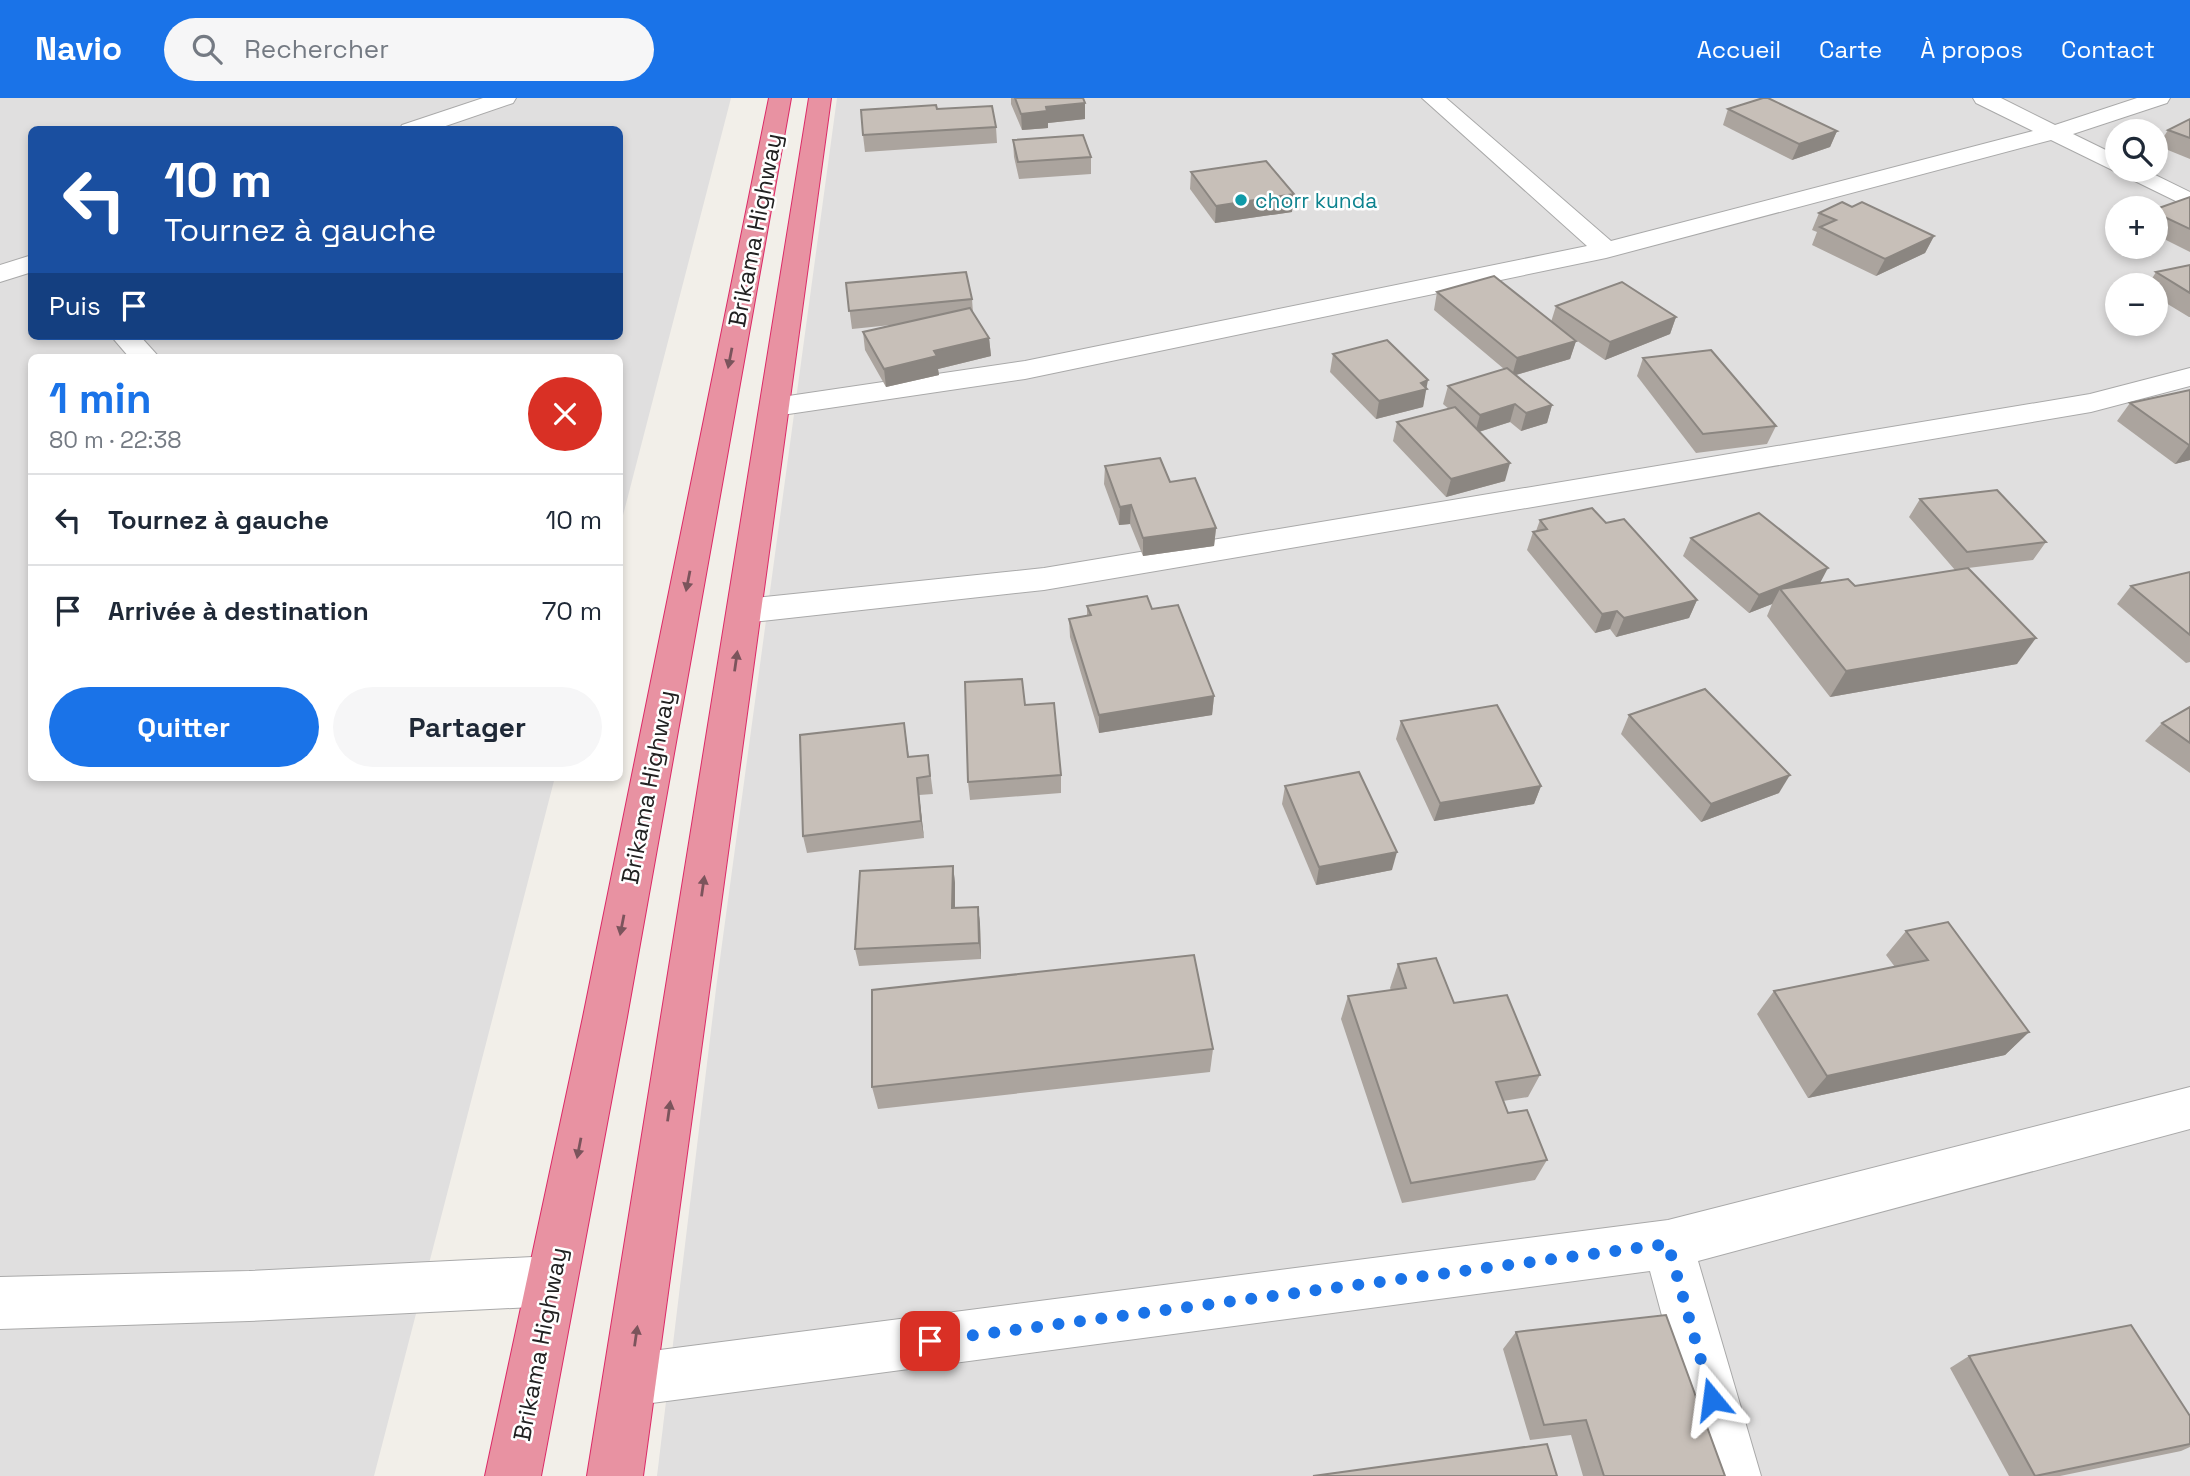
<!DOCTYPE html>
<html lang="fr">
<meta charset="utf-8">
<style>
:root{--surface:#fff;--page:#f6f6f7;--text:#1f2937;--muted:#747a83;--line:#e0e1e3;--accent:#1a73e8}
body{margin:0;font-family:"Space Grotesk",sans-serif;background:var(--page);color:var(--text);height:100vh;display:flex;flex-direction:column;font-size:26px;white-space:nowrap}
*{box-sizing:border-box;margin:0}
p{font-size:23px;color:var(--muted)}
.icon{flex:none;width:38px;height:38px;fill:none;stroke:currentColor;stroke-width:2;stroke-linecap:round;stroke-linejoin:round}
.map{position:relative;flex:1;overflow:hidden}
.details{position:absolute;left:28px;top:256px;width:595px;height:427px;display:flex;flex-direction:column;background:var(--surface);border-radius:10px;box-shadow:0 4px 10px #0003}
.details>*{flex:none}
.top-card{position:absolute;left:28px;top:28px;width:595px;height:214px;border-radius:10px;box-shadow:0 4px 10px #0003;background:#1a4fa0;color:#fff;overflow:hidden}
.tools{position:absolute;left:2105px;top:21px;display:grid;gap:14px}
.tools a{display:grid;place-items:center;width:63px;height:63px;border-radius:50%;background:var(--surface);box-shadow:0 4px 10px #0003;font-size:35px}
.pin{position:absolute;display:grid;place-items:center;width:60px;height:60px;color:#fff;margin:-30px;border-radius:14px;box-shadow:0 4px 10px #0006}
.me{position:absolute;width:77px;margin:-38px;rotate:344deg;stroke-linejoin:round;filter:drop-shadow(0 0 5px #0008)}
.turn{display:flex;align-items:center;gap:24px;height:147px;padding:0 21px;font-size:32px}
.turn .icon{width:91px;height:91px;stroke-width:2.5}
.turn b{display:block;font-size:49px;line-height:60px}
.then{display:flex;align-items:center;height:66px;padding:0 21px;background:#0003;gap:14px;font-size:26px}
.round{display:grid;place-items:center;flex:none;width:74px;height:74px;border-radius:37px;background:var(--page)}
.head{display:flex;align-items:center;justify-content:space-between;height:119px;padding:0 21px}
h1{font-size:42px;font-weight:700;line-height:52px;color:var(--accent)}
.button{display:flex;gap:14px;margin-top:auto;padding:14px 21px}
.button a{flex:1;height:80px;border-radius:42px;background:var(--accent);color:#fff;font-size:28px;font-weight:700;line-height:80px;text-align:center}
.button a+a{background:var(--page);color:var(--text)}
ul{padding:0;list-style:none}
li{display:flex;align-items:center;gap:21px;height:91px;padding:0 21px;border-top:2px solid var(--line)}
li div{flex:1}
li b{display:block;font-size:26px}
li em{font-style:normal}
header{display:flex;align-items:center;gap:42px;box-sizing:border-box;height:98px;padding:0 35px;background:var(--accent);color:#fff}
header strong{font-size:33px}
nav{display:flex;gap:38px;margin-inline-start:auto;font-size:24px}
.search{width:490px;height:63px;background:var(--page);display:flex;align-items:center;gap:18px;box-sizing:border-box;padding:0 24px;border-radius:38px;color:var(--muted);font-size:26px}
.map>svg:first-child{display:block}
.residential{fill:#e0dfdf;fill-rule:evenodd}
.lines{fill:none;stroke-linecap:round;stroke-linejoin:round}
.street-casing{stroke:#a9a9a9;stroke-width:2}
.highway-casing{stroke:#dc2a67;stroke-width:2}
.street{fill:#fff;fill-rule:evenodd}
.highway{fill:#e892a2;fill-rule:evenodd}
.wall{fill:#aba49e}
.shaded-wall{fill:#8b8681}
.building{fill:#c7bfb8;stroke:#8b8681;stroke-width:2}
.oneway{fill:#7b545c}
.route{stroke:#1a73e8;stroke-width:12;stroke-dasharray:0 21.6}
.culture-dot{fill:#0f9aa8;stroke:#fff;stroke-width:2.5}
.labels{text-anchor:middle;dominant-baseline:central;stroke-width:5;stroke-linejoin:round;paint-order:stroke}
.far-culture-label{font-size:21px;fill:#0d838f;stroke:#fff;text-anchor:start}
.street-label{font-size:24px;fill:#222;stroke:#fff}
</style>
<header>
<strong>Navio</strong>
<div class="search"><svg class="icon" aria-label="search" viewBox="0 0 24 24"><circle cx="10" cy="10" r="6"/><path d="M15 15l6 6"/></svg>Rechercher</div>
<nav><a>Accueil</a><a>Carte</a><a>À propos</a><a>Contact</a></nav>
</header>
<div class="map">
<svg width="2190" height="1378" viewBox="0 0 2190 1378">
<rect width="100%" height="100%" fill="#f2efe9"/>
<g class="residential">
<path d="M 0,0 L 731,0 L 620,429 L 620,259 L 32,259 L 32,679 L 555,679 L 374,1378 L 0,1378 ZM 32,32 L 620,32 L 620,238 L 32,238 Z"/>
<path d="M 837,0 L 2190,0 L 2190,1378 L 657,1378 L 717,883 ZM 2118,33 L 2156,33 L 2156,72 L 2118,72 ZM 2118,110 L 2156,110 L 2156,149 L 2118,149 ZM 2118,187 L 2156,187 L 2156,226 L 2118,226 Z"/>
</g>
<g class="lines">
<g class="street-casing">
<g id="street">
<polygon points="483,0 516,0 513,5 434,32 399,32 402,27"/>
<polygon points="1422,0 1446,0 1611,143 2033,33 1976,5 1973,0 2001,0 2055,27 2137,0 2170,0 2167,5 2073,36 2118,58 2118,72 2145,72 2190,94 2190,110 2051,42 1606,160 1025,281 775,318 765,315 760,309 765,303 775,300 1025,263 1587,148"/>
<polygon points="32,157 32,174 0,184 0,167"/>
<polygon points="111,238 140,238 159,259 129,259"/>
<polygon points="2190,270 2190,288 2091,314 1044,492 744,525 732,521 727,513 732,505 744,501 1044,470 2090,296"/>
<polygon points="2190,989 2190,1031 1698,1163 1761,1378 1705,1378 1650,1173 629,1308 610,1301 603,1282 610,1263 629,1256 1668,1122"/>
<polygon points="552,1158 570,1165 577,1183 570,1201 552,1208 249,1223 0,1231 0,1179 249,1173"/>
</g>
</g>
<g class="highway-casing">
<g id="highway">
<polygon points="769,0 791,0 627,919 541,1378 485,1378 583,919"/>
<polygon points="809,0 831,0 643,1378 587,1378"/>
</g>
</g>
<use href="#street" class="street"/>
<use href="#highway" class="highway"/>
</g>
<g class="wall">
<polygon points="1011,0 1083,0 1085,21 1048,25 1048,30 1022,32 1011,6"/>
<polygon points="937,11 996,29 997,45 865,54 863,37"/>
<polygon points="1728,11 1837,33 1830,49 1792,62 1723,27"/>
<polygon points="2190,21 2190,61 2158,48 2168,32"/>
<polygon points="1013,42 1091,59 1091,76 1019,81 1014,59"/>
<polygon points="1191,74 1292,114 1215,125 1190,91"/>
<polygon points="2190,99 2190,154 2156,137 2156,111"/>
<polygon points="1852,109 1934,138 1925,155 1876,178 1812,147 1817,134 1812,132 1819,115"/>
<polygon points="2190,167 2190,219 2189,219 2156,199 2156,187 2148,187 2156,174"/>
<polygon points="846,185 972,201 973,215 989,240 991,258 938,271 939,277 886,289 865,252 863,234 891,227 852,231"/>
<polygon points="1437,194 1551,224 1556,208 1676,219 1670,236 1605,262 1573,240 1576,243 1570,261 1516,277 1552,307 1547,325 1521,333 1510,324 1479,334 1505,383 1446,399 1393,343 1397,324 1449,311 1443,306 1448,288 1504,271 1434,212"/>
<polygon points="1333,256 1426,290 1423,309 1376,321 1330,274"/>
<polygon points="1643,260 1776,328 1767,346 1696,355 1637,278"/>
<polygon points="2190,292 2190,362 2175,366 2117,323 2130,305"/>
<polygon points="1105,368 1170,384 1216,430 1214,448 1143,458 1130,426 1119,427 1104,386"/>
<polygon points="1920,401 2046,444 2033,462 1968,470 2017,566 1830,599 1767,518 1772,506 1749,515 1683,458 1691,440 1819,485 1855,488 1955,472 1909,419"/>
<polygon points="1540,422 1606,425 1697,502 1689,520 1616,539 1610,531 1595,535 1527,452 1533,434 1536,433"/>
<polygon points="2190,474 2190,564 2186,565 2117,506 2131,488"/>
<polygon points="1087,508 1152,511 1214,598 1212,617 1099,635 1070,539 1069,521 1087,518"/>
<polygon points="1025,607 1061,677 1061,695 970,702 968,684"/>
<polygon points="2190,609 2190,675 2145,643 2162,625"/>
<polygon points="1629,617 1779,695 1701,724 1621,636"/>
<polygon points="1401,623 1541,688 1534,706 1434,723 1396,641"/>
<polygon points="904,625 909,659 928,657 933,696 919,697 924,740 807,755 803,738"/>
<polygon points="1285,688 1392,772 1316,787 1282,706"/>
<polygon points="953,768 955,785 955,810 978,809 980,826 981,861 859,868 855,851"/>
<polygon points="1906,833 2029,934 2005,957 1808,1000 1757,916 1774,893 1895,869 1886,857"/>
<polygon points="1398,866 1454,905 1540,977 1528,999 1503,1003 1508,1015 1547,1062 1535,1082 1402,1105 1341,921 1348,898 1391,892 1390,890"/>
<polygon points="1213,951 1210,974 878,1011 872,989"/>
<polygon points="1516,1234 1725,1378 1583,1378 1571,1337 1530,1342 1503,1251"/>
<polygon points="1969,1258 2190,1318 2190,1349 2181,1353 2060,1378 2009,1378 1950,1270"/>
</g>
<g class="shaded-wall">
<polygon points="1085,5 1085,21 1048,25 1048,30 1022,32 1021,16 1046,9"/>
<polygon points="1837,33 1830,49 1792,62 1799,46"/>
<polygon points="1294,96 1292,114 1215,125 1216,108"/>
<polygon points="1934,138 1925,155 1876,178 1885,161"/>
<polygon points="1676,219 1670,236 1605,262 1610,244"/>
<polygon points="989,240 991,258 938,271 939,277 886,289 884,271 934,253"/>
<polygon points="1576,243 1570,261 1512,278 1517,260"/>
<polygon points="1428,282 1423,309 1376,321 1379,303"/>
<polygon points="1515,306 1510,324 1475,335 1480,317"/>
<polygon points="1552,307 1547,325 1521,333 1526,315"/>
<polygon points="2189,347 2190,347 2190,362 2175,366"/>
<polygon points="1510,365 1505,383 1446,399 1451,381"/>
<polygon points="1131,407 1130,426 1119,427 1120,409"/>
<polygon points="1216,430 1214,448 1143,458 1143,440"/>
<polygon points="1828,470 1818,489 1780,491 1772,506 1749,515 1759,497"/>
<polygon points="1697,502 1689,520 1616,539 1624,520"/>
<polygon points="1617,513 1610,531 1595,535 1602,516"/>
<polygon points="2036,540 2017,566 1830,599 1846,573"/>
<polygon points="1214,598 1212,617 1099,635 1099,617"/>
<polygon points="1790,677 1779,695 1701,724 1711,706"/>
<polygon points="917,680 919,697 924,740 921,723"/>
<polygon points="1541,688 1534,706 1434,723 1440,705"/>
<polygon points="1397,754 1392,772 1316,787 1319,769"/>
<polygon points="953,768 955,785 955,828 952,810"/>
<polygon points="978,809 980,826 981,861 979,845"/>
<polygon points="2029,934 2005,957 1808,1000 1827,978"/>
</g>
<g class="building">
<polygon points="1015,0 1083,0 1085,5 1046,9 1047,13 1021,16"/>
<polygon points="1763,0 1768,0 1837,33 1799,46 1728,11"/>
<polygon points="936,7 937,11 992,8 996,29 863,37 861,12"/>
<polygon points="2190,21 2190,40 2168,32"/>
<polygon points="1083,37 1091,59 1018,64 1013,42"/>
<polygon points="1266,63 1294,96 1216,108 1191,74"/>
<polygon points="2190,99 2190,131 2156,115 2156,111"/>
<polygon points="1842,104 1852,109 1862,104 1934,138 1885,161 1820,129 1836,122 1819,115"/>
<polygon points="2190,167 2190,195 2156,174"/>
<polygon points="966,174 972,201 849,213 846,185"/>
<polygon points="1494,178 1576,243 1517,260 1437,194"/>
<polygon points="1622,184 1676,219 1610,244 1556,208"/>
<polygon points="970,210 989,240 934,253 937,258 884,271 863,234"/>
<polygon points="1387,242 1428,282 1421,285 1427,291 1379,303 1333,256"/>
<polygon points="1711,252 1776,328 1703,336 1643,260"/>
<polygon points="1507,270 1552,307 1526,315 1515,306 1480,317 1448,288"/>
<polygon points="2190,292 2190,347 2189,347 2130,305"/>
<polygon points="1455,309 1510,365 1451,381 1397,324"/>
<polygon points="1160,360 1170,384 1195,380 1216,430 1143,440 1131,407 1120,409 1105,368"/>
<polygon points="1997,392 2046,444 1967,454 1920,401"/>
<polygon points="1592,410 1606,425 1624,421 1697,502 1624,520 1617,513 1602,516 1533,434 1547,431 1540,422"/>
<polygon points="1759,415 1828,470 1759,497 1691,440"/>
<polygon points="1968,470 2036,540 1846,573 1780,491 1848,481 1855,488"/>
<polygon points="2190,474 2190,537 2131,488"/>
<polygon points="1147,498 1152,511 1178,507 1214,598 1099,617 1069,521 1091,517 1087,508"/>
<polygon points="1022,581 1025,607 1054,605 1061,677 968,684 965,584"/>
<polygon points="1705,591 1790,677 1711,706 1629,617"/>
<polygon points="1497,607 1541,688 1440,705 1401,623"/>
<polygon points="2190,609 2190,645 2162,625"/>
<polygon points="904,625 908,659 928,657 930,678 917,680 921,723 803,738 800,637"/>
<polygon points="1359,674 1397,754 1319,769 1285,688"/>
<polygon points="953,768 952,810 978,809 979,845 855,851 860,773"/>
<polygon points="1948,824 2029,934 1827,978 1774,893 1928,862 1906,833"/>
<polygon points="1194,857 1213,951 872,989 872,892"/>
<polygon points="1436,860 1454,905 1507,897 1540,977 1496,984 1508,1015 1527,1012 1547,1062 1411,1085 1348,898 1406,890 1398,866"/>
<polygon points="1666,1217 1725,1378 1604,1378 1586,1322 1544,1327 1516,1234"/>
<polygon points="2131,1227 2190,1318 2190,1346 2035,1378 1969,1258"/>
<polygon points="1547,1346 1557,1378 1313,1378"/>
</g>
<defs><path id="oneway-solid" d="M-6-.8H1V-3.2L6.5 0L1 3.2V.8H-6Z" transform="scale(1.75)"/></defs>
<g class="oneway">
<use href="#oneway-solid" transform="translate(730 260) rotate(101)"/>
<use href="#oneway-solid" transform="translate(688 483) rotate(101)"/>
<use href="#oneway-solid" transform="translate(736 563) rotate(-82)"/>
<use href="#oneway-solid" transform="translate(703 788) rotate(-82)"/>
<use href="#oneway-solid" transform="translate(622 827) rotate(101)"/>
<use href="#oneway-solid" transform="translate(669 1013) rotate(-82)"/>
<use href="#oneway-solid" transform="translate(579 1050) rotate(101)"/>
<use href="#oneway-solid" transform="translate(636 1238) rotate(-82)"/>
</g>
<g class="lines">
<polyline class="route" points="930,1243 1668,1146 1712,1301"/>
</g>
<circle class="culture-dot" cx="1241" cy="102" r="7"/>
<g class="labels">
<g class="far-culture-label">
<text x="1255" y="102">chorr kunda</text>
</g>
<g class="street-label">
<text transform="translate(755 132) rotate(-79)">Brikama Highway</text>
<text transform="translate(648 689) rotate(-79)">Brikama Highway</text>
<text transform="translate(540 1246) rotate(-79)">Brikama Highway</text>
</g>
</g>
</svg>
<div class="tools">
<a><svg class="icon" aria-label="search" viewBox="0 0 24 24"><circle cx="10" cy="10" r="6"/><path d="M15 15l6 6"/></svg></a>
<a>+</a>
<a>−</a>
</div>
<div class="pin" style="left:930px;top:1243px;background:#d93025"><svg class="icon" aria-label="arrive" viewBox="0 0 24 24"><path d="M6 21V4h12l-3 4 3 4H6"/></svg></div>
<svg class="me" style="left:1712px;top:1301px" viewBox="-20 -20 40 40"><path d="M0-17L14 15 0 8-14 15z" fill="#1a73e8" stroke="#fff" stroke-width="4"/></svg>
<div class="top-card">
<div class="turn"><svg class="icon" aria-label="left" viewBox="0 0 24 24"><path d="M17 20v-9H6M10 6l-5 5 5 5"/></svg><div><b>10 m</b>Tournez à gauche</div></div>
<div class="then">Puis<svg class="icon" aria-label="arrive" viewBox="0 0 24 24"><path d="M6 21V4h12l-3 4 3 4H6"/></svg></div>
</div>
<section class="details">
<div class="head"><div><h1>1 min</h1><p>80 m · 22:38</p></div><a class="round" style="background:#d93025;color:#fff"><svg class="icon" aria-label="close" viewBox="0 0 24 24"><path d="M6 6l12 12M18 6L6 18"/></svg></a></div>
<ul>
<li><svg class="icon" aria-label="left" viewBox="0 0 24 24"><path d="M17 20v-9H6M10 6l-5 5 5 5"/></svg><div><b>Tournez à gauche</b></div><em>10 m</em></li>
<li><svg class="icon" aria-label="arrive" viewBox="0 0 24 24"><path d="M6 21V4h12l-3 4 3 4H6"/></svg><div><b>Arrivée à destination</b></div><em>70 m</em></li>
</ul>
<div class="button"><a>Quitter</a><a>Partager</a></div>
</section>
</div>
